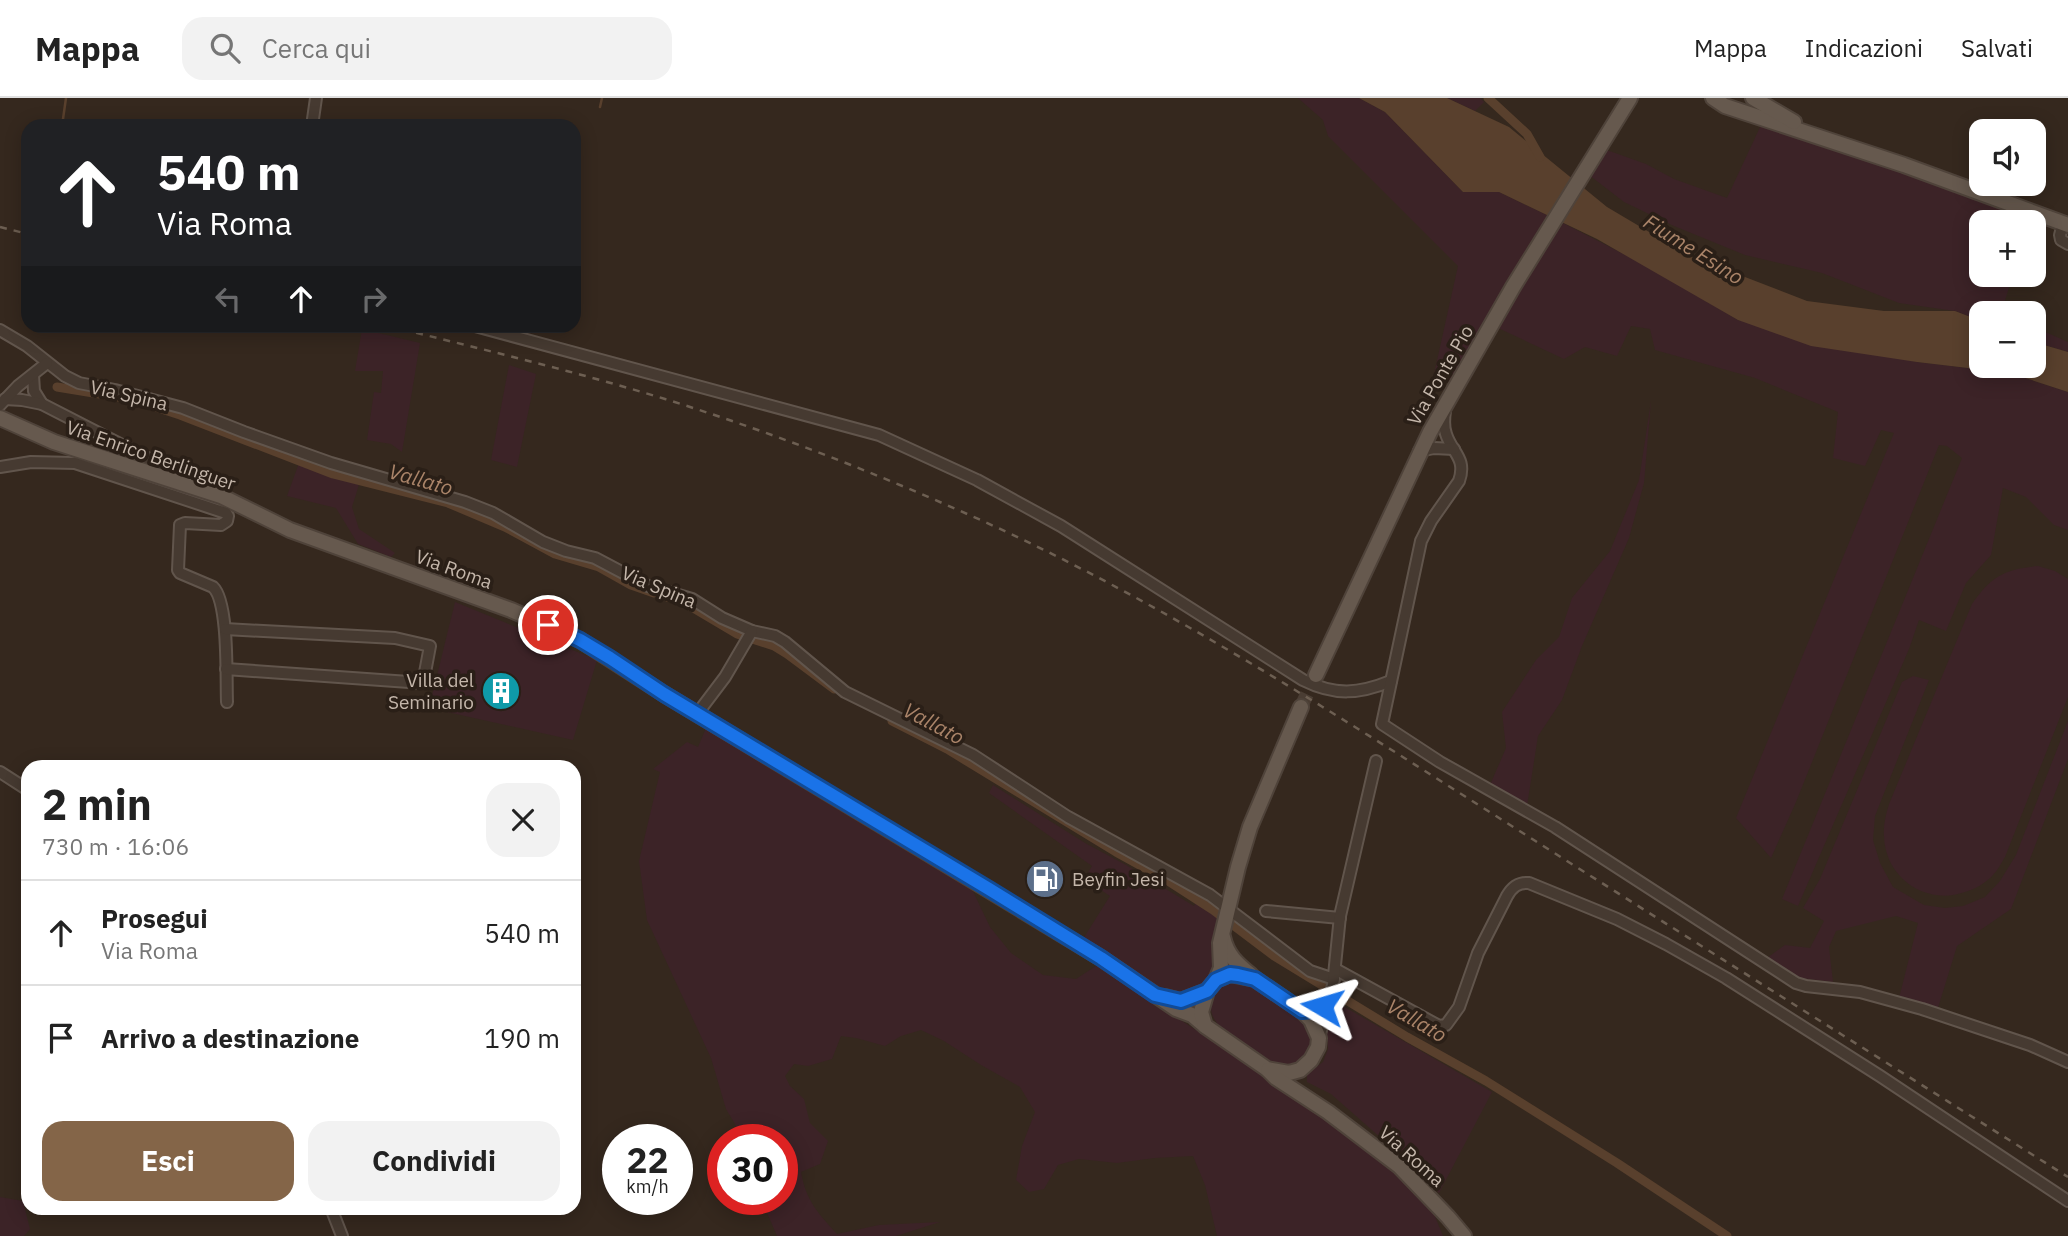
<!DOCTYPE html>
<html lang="it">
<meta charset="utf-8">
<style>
:root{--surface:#fff;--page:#f2f2f2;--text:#222;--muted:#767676;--line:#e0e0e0;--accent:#846548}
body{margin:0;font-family:"IBM Plex Sans",sans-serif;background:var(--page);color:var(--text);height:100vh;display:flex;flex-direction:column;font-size:26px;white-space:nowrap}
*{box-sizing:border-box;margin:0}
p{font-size:23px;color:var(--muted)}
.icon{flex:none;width:38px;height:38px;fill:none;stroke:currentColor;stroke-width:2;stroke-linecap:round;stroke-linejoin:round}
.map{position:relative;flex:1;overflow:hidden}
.drawer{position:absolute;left:21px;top:662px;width:560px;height:455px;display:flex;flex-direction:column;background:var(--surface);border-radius:21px;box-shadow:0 4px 18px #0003}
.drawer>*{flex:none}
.top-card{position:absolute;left:21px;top:21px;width:560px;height:214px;border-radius:21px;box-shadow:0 4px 18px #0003;background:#202124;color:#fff;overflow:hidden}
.fabs{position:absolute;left:1969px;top:21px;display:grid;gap:14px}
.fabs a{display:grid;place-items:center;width:77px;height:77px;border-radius:14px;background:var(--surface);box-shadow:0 4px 18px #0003;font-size:35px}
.speed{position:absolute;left:602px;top:1026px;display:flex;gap:14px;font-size:35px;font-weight:700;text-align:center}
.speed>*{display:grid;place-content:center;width:91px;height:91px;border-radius:50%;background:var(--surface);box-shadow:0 4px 18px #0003;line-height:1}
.speed small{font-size:18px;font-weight:400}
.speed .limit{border:10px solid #d22;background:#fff;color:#111}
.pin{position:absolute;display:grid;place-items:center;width:60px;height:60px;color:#fff;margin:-30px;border:4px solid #fff;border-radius:50%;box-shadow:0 2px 7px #0007}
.me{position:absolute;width:77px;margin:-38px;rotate:277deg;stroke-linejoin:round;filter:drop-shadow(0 0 5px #0008)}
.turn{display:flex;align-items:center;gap:24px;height:147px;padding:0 21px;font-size:32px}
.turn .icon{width:91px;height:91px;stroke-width:2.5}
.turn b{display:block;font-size:49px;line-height:60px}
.lanes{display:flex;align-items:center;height:66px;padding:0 21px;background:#0003;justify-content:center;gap:35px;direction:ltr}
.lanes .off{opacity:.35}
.round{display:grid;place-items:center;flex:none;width:74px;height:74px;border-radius:21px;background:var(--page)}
.overview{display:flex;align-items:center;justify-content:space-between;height:119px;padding:0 21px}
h1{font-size:42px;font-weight:800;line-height:52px}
.action{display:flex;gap:14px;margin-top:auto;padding:14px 21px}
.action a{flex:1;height:80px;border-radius:21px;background:var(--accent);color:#fff;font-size:28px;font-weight:800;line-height:80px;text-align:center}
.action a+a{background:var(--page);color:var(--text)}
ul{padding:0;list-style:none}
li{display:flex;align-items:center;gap:21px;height:105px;padding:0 21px;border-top:2px solid var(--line)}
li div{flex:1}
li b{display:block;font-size:26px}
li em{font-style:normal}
header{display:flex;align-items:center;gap:42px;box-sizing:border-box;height:98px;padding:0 35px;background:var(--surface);border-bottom:2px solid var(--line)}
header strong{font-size:33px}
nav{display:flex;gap:38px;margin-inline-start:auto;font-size:24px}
.search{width:490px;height:63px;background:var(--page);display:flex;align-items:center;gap:18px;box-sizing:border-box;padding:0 24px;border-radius:21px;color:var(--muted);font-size:26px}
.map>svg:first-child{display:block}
.green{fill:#3c2327}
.water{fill:#59402d}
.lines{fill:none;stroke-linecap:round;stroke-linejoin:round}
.stream{stroke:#59402d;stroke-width:2.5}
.canal{stroke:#59402d;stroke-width:9}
.major-tunnel{stroke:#4a3d33;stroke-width:14;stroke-dasharray:14 7;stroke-linecap:butt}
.minor-casing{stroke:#61554c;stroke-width:14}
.major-casing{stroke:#4f433a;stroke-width:18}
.minor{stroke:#463a31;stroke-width:10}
.major{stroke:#66594e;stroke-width:14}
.rail{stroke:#6d5f52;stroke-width:2.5;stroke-dasharray:7 7;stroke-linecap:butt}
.route-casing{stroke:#114b97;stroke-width:18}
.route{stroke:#1a73e8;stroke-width:12}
.labels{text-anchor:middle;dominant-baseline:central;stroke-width:7;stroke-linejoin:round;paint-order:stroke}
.street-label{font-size:19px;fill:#c4b6aa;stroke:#2a1f17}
.poi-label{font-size:19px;fill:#c4b6aa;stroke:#2a1f17;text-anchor:end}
.water-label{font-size:21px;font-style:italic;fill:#aa8469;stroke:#2a1f17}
</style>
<header>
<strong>Mappa</strong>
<div class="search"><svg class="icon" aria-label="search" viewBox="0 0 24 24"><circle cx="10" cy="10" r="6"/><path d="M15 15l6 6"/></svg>Cerca qui</div>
<nav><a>Mappa</a><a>Indicazioni</a><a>Salvati</a></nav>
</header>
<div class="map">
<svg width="2068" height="1138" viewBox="0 0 2068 1138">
<rect width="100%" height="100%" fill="#35281e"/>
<g class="green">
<polygon points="1298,0 1359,0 1385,14 1463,94 1499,94 1549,118 1449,284 1434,276 1458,168 1328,38 1323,22"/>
<polygon points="1447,0 1480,0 1484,4 1475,13"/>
<polygon points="1762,25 2032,120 2030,124 1981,124 1981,177 2013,177 2001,215 1981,215 1981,223 1955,213 1899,205 1822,175 1745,157 1674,128 1624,104 1589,77 1604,51 1646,66 1674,81 1727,100"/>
<polygon points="1563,125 1647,168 1738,222 1917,264 2010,275 2068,294 2068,432 2054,427 2026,399 2003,390 1991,457 1966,485 1946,533 1919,522 1909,551 1798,808 1782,801 1962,360 1947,348 1939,347 1796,704 1771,760 1736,720 1894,335 1881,332 1865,368 1833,360 1838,314 1755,280 1655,252 1650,231 1631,228 1617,258 1585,249 1564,261 1496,229"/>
<polygon points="2034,229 2068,244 2068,254 2034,244"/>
<polygon points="362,231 420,245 402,354 391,346 367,342 374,294 381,295 383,273 355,273"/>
<polygon points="509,267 536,276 517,369 491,362"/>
<polygon points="1651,303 1644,385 1629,440 1582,548 1562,602 1538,638 1527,708 1490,687 1506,650 1502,614 1536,562 1559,539 1572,500 1610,453 1639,382"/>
<polygon points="300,357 362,377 352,409 359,431 395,455 391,459 358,446 336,410 287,398 299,365"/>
<path d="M 2038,468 L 2055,473 L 2068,481 L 2068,599 L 2005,759 C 2001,765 1998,772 1993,777 C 1986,785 1975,791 1965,794 C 1926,808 1885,780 1884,738 C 1883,727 1886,716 1889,706 L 1972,506 C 1991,478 2005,471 2038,468 Z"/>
<polygon points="455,504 597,562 573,642 429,610"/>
<polygon points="1913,578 1929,582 1875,718 1873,742 1880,765 1893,789 1924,807 1945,810 1963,808 1985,799 2000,783 2016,757 2068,623 2068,661 2011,811 1957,848 1937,913 1899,900 1918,825 1896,818 1836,833 1829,849 1833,884 1800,880 1767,860 1785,847 1810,850 1824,823 1803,810 1820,781 1902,584"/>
<path d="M 706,630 L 969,785 L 990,829 L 1011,855 L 1043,877 L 1076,881 L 1099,866 L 1174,918 L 1262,974 L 1384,1064 L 1430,1106 L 1443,1138 L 1217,1138 L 1205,1087 L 1193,1058 L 1155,1060 L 1117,1065 L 1079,1061 L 1058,1067 L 1044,1091 L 1029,1094 L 1016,1082 L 1022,1048 L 1035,1014 L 1020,989 L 981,967 L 944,943 L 921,932 L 901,938 L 885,948 L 856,940 L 841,938 L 832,961 L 808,968 L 794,966 L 785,978 L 790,988 L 804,1001 L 810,1025 L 828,1043 L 820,1066 L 801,1074 C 806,1103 818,1115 837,1136 L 879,1127 L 940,1124 L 896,1138 L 777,1138 L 761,1101 L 782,1101 L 782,1041 L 739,1041 L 735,1026 L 726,1011 L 711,960 L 647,822 L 639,763 L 660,674 L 653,671 L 687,644 L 698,649 Z"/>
<polygon points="993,687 1085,745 1126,767 1194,808 1201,795 1219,809 1213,844 1215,863 1212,877 1198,890 1183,898 1169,896 1083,841 1110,798 1084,781 1092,768 989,695"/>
<path d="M 1235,884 L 1247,885 C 1260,894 1296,914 1304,925 C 1324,950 1293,978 1268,962 C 1249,950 1198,927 1214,898 C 1219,889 1226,886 1235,884 Z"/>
<polygon points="1336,904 1492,994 1439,1095 1389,1047 1331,996 1307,984 1307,976 1323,964 1328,951 1327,935"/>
<polygon points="0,1099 23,1103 30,1131 24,1138 0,1138"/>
</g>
<polygon class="water" points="1359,0 1447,0 1509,29 1607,109 1688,157 1807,203 1884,213 1955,213 1981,223 1981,268 2034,268 2034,244 2068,254 2068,294 2010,275 1917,264 1811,248 1738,222 1597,141 1499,94 1463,94 1385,14"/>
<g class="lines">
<g class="stream">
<polyline points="600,9 602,0"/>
<polyline points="62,28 66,0"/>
</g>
<g class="canal">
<polyline points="1488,0 1527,36 1540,59"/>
<polyline points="57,289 124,300"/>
<polyline points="137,303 180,317 333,376 448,405 505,429 555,456 599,469 631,487 654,495"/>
<polyline points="667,499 683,504 737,536 774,548 787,556 834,591"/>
<polyline points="892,623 947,651 1116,754 1165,781 1213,812 1274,858 1407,939 1486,983 1617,1065 1727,1138"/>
</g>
<polyline class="major-tunnel" points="1301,609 1316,577"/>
<g class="minor-casing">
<g id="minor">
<polyline points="312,28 316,0"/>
<polyline points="2063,126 2060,137 2061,142 2068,146"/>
<path d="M 475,228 L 879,337 L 977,382 L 1061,428 L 1303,582 C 1335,598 1359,596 1391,583"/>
<polyline points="0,232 27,248 65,278 79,285 115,292 183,310 244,334 331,365 465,404 493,415 543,444 566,453 595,460 648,488 692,501 722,520 752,533 775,538 785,544 845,594 973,657 1068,719 1210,797 1310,873 1334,881"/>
<polyline points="33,277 34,293 42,306"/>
<polyline points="5,301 22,302 42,306 196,385"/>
<polyline points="0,307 18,288 47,265"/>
<path d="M 1445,313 C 1444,320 1443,328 1446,336 C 1452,355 1467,360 1459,383 L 1431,423 L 1421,443 L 1382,626 L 1440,664 L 1555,729 L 1796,885 L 1806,888 L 1860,894 L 1922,911 L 2030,947 L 2068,964"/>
<polyline points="1419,353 1434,350 1454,351"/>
<path d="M 0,369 L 31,364 L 75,365 L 226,415 L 228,418 L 227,423 L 221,427 L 185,425 L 180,427 L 178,472 L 180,475 L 213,489 C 229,504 226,580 227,604"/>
<polyline points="225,531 395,540 430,548 423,585 226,571"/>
<polyline points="697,616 725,579 752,533"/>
<polyline points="0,674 28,692"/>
<polyline points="1266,813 1340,820"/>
<path d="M 1335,871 L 1439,928 L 1446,927 L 1459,909 L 1478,855 L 1507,798 C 1512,789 1518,784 1529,785 L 1617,821 L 1666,846 L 1726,880 L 1880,978 L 2068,1103"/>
<polyline points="1319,940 1333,887 1340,818 1376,663"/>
<polyline points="331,1110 342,1138"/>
</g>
</g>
<g class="major-casing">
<g id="major">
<polyline points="1713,0 1725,8 1904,67 2068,127"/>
<polyline points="1753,0 1794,24"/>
<polyline points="0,320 54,344 221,398 290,432 511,512 580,542 664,596 1101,860 1176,911 1192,917 1205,928"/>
<polyline points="1316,577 1430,334 1513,189 1630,0"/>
<path d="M 1223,839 C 1227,857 1237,866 1251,877"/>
<polygon points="1230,876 1255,881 1302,913 1311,922 1319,940 1318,949 1311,962 1300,972 1289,975 1267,971 1205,928 1201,914 1207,893 1216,882"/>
<polyline points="1216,882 1221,870 1220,845 1238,769 1250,729 1301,609"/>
<polyline points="1165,899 1181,903 1207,893"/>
<polyline points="1268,972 1276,980 1328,1014 1399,1068 1448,1119 1464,1138"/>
</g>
</g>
<use href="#minor" class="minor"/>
<use href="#major" class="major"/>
<g class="rail">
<polyline points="0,129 28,136"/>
<path d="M 389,228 C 481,251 574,273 665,301 C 774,335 881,377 985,424 C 1165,506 1330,613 1496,718 C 1687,839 1877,959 2068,1079"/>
</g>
</g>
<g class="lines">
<g class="route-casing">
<polyline id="route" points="548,527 580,542 610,560 664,596 989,791 1101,860 1155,897 1181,903 1207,893 1216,882 1230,876 1238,877 1255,881 1302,913 1315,912 1322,908"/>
</g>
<use href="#route" class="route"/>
</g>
<defs>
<g id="building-disc" transform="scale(2.0125)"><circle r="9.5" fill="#0f9aa8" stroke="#2a1f17"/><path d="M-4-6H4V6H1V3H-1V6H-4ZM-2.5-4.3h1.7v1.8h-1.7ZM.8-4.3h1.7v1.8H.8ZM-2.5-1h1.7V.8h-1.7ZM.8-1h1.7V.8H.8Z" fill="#fff"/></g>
<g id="fuel-disc" transform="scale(2.0125)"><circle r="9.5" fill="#5c6f8a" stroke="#2a1f17"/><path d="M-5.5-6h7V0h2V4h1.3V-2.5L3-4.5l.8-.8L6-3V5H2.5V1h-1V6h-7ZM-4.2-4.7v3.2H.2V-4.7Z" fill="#fff"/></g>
</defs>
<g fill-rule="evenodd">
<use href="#building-disc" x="501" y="593"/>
<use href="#fuel-disc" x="1045" y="781"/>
</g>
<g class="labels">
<g class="street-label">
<text transform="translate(1440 277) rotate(-60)">Via Ponte Pio</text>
<text transform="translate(129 297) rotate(13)">Via Spina</text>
<text transform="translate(151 357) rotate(19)">Via Enrico Berlinguer</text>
<text transform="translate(454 471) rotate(20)">Via Roma</text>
<text transform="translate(659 489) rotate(23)">Via Spina</text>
<text transform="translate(1412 1058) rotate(42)">Via Roma</text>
</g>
<g class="poi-label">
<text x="474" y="582">Villa del<tspan x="474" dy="22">Seminario</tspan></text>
<text x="1072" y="781" text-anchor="start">Beyfin Jesi</text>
</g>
<g class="water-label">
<text transform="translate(1694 151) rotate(32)">Fiume Esino</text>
<text transform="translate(421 381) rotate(16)">Vallato</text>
<text transform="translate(934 625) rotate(28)">Vallato</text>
<text transform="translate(1417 922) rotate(30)">Vallato</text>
</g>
</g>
</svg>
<div class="fabs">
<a><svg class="icon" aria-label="sound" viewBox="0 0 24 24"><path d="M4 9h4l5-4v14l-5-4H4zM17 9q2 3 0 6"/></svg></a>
<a>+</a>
<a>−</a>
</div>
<div class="speed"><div>22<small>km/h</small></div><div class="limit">30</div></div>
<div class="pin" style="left:548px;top:527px;background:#d93025"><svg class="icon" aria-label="arrive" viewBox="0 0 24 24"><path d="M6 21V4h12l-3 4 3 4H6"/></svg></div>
<svg class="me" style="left:1322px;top:908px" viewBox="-20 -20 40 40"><path d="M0-17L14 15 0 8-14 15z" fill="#1a73e8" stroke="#fff" stroke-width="4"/></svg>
<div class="top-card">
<div class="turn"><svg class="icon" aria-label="ahead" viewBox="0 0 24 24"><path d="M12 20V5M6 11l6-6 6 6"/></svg><div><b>540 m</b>Via Roma</div></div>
<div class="lanes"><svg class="icon off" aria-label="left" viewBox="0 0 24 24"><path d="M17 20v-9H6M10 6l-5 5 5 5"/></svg><svg class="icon" aria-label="ahead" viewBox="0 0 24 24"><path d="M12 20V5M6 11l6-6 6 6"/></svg><svg class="icon off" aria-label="right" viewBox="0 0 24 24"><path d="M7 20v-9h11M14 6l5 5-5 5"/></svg></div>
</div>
<section class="drawer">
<div class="overview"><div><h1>2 min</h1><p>730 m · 16:06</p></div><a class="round"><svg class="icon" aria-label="close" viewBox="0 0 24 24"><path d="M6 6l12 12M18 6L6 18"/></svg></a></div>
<ul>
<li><svg class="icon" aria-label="ahead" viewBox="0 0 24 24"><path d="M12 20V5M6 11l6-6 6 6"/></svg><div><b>Prosegui</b><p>Via Roma</p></div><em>540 m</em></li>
<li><svg class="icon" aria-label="arrive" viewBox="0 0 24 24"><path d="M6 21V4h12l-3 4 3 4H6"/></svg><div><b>Arrivo a destinazione</b></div><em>190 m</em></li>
</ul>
<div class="action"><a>Esci</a><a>Condividi</a></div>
</section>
</div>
